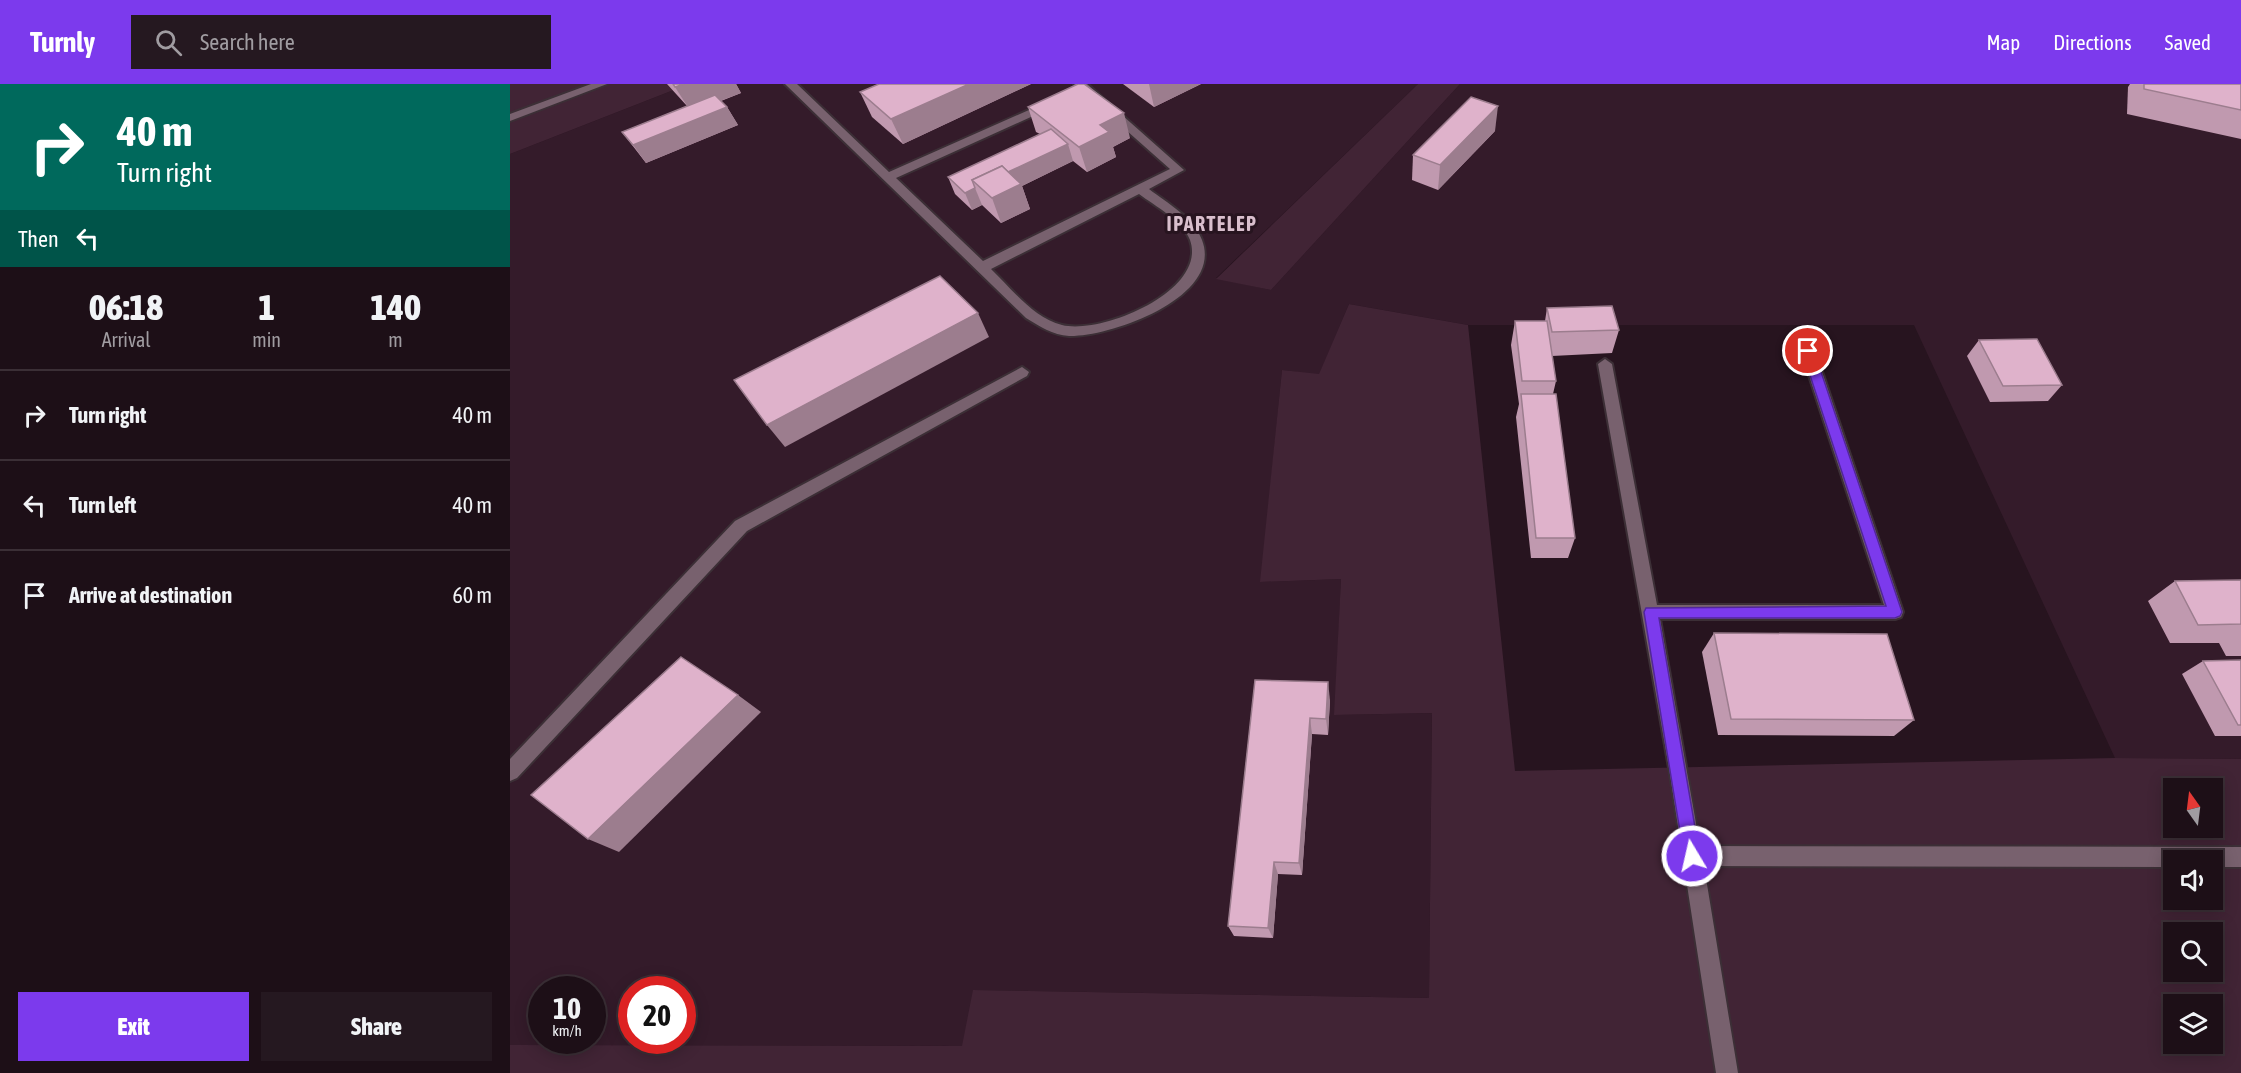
<!DOCTYPE html>
<style>
:root{--surface:#1d0f17;--page:#251820;--text:#f1f3f6;--muted:#a09ca1;--line:#3b2f36;--accent:#7c3aed}
body{margin:0;font-family:"Asap Condensed",sans-serif;background:var(--page);color:var(--text);height:100vh;display:flex;flex-direction:column;font-size:22px;white-space:nowrap}
*{box-sizing:border-box;margin:0}
p{font-size:20px;color:var(--muted)}
.icon{flex:none;width:33px;height:33px;fill:none;stroke:currentColor;stroke-width:2;stroke-linecap:round;stroke-linejoin:round}
.map{position:relative;flex:1;overflow:hidden}
.panel{display:flex;flex-direction:column;background:var(--surface);width:510px}
.panel>*{flex:none}
.top-card{background:#00695c;color:#fff;overflow:hidden}
.needle{width:39px;rotate:346deg}
.buttons{position:absolute;left:1653px;top:694px;display:grid;gap:12px}
.buttons a{display:grid;place-items:center;width:60px;height:60px;border-radius:0px;background:var(--surface);box-shadow:0 3px 15px #0003,0 0 0 2px var(--line);font-size:30px}
.speed{position:absolute;left:18px;top:892px;display:flex;gap:12px;font-size:30px;font-weight:700;text-align:center}
.speed>*{display:grid;place-content:center;width:78px;height:78px;border-radius:50%;background:var(--surface);box-shadow:0 3px 15px #0003,0 0 0 2px var(--line);line-height:1}
.speed small{font-size:15px;font-weight:400}
.speed .limit{border:9px solid #d22;background:#fff;color:#111}
.pin{position:absolute;display:grid;place-items:center;width:51px;height:51px;color:#fff;margin:-26px;border:3px solid #fff;border-radius:50%;box-shadow:0 2px 6px #0007}
.me{position:absolute;width:66px;margin:-33px;rotate:351deg;stroke-linejoin:round;filter:drop-shadow(0 0 4px #0008)}
.turn{display:flex;align-items:center;gap:21px;height:126px;padding:0 18px;font-size:27px}
.turn .icon{width:78px;height:78px;stroke-width:2.5}
.turn b{display:block;font-size:42px;line-height:51px}
.then{display:flex;align-items:center;height:57px;padding:0 18px;background:#0003;gap:12px;font-size:22px}
.eta{display:flex;justify-content:space-evenly;align-items:center;height:102px;text-align:center}
.eta b{font-size:36px;font-weight:800;line-height:42px}
.cta{display:flex;gap:12px;margin-top:auto;padding:12px 18px}
.cta a{flex:1;height:69px;border-radius:0px;background:var(--accent);color:#fff;font-size:24px;font-weight:800;line-height:69px;text-align:center}
.cta a+a{background:var(--page);color:var(--text)}
ul{padding:0;list-style:none}
li{display:flex;align-items:center;gap:18px;height:90px;padding:0 18px;border-top:2px solid var(--line)}
li div{flex:1}
li b{display:block;font-size:22px}
li em{font-style:normal}
header{display:flex;align-items:center;gap:36px;box-sizing:border-box;height:84px;padding:0 30px;background:var(--accent);color:#fff}
header strong{font-size:28px}
nav{display:flex;gap:33px;margin-inline-start:auto;font-size:21px}
.search{width:420px;height:54px;background:var(--page);display:flex;align-items:center;gap:15px;box-sizing:border-box;padding:0 21px;border-radius:0px;color:var(--muted);font-size:22px}
main{display:flex;flex:1;min-height:0}
.map>svg:first-child{display:block}
.built{fill:#341b2a;fill-rule:evenodd}
.green{fill:#412435;fill-rule:evenodd}
.lines{fill:none;stroke-linecap:round;stroke-linejoin:round}
.service-casing{stroke:#3c2f36;stroke-width:4}
.minor-casing{stroke:#3c2f36;stroke-width:4}
.service{fill:#78616e;fill-rule:evenodd}
.minor{fill:#78616e;fill-rule:evenodd}
.wall{fill:#c099af}
.shaded-wall{fill:#9c7d8e}
.building{fill:#dfb2cb;stroke:#9c7d8e;stroke-width:1.5}
.route{fill:#7c3aed;stroke:#51269a;stroke-width:1.5}
.labels{text-anchor:middle;dominant-baseline:central;stroke-width:6;stroke-linejoin:round;paint-order:stroke}
.far-district-label{font-size:20px;font-weight:bold;letter-spacing:1.5px;fill:#d9bfcd;stroke:#27141f}
</style>
<header>
<strong>Turnly</strong>
<div class="search"><svg class="icon" aria-label="search" viewBox="0 0 24 24"><circle cx="10" cy="10" r="6"/><path d="M15 15l6 6"/></svg>Search here</div>
<nav><a>Map</a><a>Directions</a><a>Saved</a></nav>
</header>
<main>
<section class="panel">
<div class="top-card">
<div class="turn"><svg class="icon" aria-label="right" viewBox="0 0 24 24"><path d="M7 20v-9h11M14 6l5 5-5 5"/></svg><div><b>40 m</b>Turn right</div></div>
<div class="then">Then<svg class="icon" aria-label="left" viewBox="0 0 24 24"><path d="M17 20v-9H6M10 6l-5 5 5 5"/></svg></div>
</div>
<div class="eta">
<div><b>06:18</b><p>Arrival</p></div>
<div><b>1</b><p>min</p></div>
<div><b>140</b><p>m</p></div>
</div>
<ul>
<li><svg class="icon" aria-label="right" viewBox="0 0 24 24"><path d="M7 20v-9h11M14 6l5 5-5 5"/></svg><div><b>Turn right</b></div><em>40 m</em></li>
<li><svg class="icon" aria-label="left" viewBox="0 0 24 24"><path d="M17 20v-9H6M10 6l-5 5 5 5"/></svg><div><b>Turn left</b></div><em>40 m</em></li>
<li><svg class="icon" aria-label="arrive" viewBox="0 0 24 24"><path d="M6 21V4h12l-3 4 3 4H6"/></svg><div><b>Arrive at destination</b></div><em>60 m</em></li>
</ul>
<div class="cta"><a>Exit</a><a>Share</a></div>
</section>
<div class="map">
<svg width="1731" height="989" viewBox="0 0 1731 989">
<rect width="100%" height="100%" fill="#27141f"/>
<path class="built" d="M 179,0 L 908,0 L 706,194 L 761,206 L 950,0 L 1731,0 L 1731,675 L 1605,674 L 1404,241 L 958,241 L 839,220 L 809,291 L 772,286 L 751,498 L 831,495 L 825,631 L 922,629 L 919,914 L 464,906 L 453,962 L 0,961 L 0,70 ZM 32,906 L 82,906 L 82,957 L 32,957 ZM 122,906 L 172,906 L 172,957 L 122,957 Z"/>
<g class="green">
<polygon points="0,0 179,0 0,70"/>
<polygon points="908,0 950,0 761,206 706,195"/>
<path d="M 839,220 L 958,241 L 1005,687 L 1605,674 L 1731,675 L 1731,989 L 0,989 L 0,961 L 452,962 L 463,906 L 919,914 L 922,629 L 824,631 L 831,495 L 750,498 L 772,286 L 809,290 ZM 1664,705 L 1702,705 L 1702,744 L 1664,744 ZM 1664,777 L 1702,777 L 1702,816 L 1664,816 ZM 1664,849 L 1702,849 L 1702,888 L 1664,888 ZM 1664,921 L 1702,921 L 1702,960 L 1664,960 Z"/>
</g>
<g class="lines">
<g class="service-casing">
<g id="service">
<path d="M 275,0 L 287,0 L 379,88 L 537,18 L 545,18 L 545,22 L 386,94 L 473,177 L 660,85 L 564,0 L 577,0 L 674,86 L 639,105 C 657,119 684,134 692,156 C 714,213 601,253 559,252 C 543,251 529,242 516,234 ZM 629,110 C 645,122 673,137 680,156 C 698,207 591,251 552,241 C 523,234 501,204 481,185 Z"/>
<polygon points="1298,262 1305,267 1393,528 1391,533 1385,535 1150,535 1190,762 1731,763 1731,783 1702,783 1702,777 1664,777 1664,783 1194,782 1228,989 1206,989 1159,684 1088,280 1095,275 1102,280 1147,521 1374,521 1291,267"/>
<polygon points="512,283 519,288 517,292 237,447 7,694 0,697 0,675 225,437"/>
</g>
</g>
<g class="minor-casing">
<polygon id="minor" points="81,0 97,0 0,37 0,30"/>
</g>
<use href="#service" class="service"/>
<use href="#minor" class="minor"/>
</g>
<g class="wall">
<polygon points="157,0 226,0 231,9 211,17 217,23 228,41 136,79 112,48 177,22"/>
<polygon points="369,0 521,0 393,60 362,33 350,8"/>
<polygon points="613,0 691,0 644,23"/>
<polygon points="1620,0 1731,0 1731,55 1617,30 1618,3"/>
<polygon points="518,23 620,54 603,63 606,73 577,88 563,77 512,102 520,125 491,139 472,121 462,126 445,110 438,93 530,50 526,48"/>
<polygon points="985,47 928,106 902,96 903,71"/>
<polygon points="1037,224 1109,246 1102,269 1042,272 1046,297 1043,310 1065,454 1058,474 1021,474 1006,333 1009,320 1001,261 1005,237 1035,237"/>
<polygon points="1469,256 1552,301 1538,317 1480,318 1457,272"/>
<polygon points="1731,496 1731,572 1716,572 1709,559 1660,559 1638,517 1665,497"/>
<polygon points="1204,549 1404,636 1384,652 1208,651 1192,568"/>
<polygon points="1731,576 1731,652 1705,652 1672,590 1693,577"/>
<polygon points="745,596 820,616 818,651 802,650 792,791 768,790 763,854 724,852 718,842"/>
</g>
<g class="shaded-wall">
<polygon points="164,0 226,0 231,9 181,28 165,3"/>
<polygon points="459,0 521,0 393,60 381,35"/>
<polygon points="639,0 691,0 644,23"/>
<polygon points="988,22 985,47 928,106 930,81"/>
<polygon points="217,23 228,41 136,79 123,61"/>
<polygon points="614,29 620,54 603,63 606,73 577,88 569,63 590,41"/>
<polygon points="558,60 563,77 512,102 520,125 491,139 482,114 468,102"/>
<polygon points="465,104 472,121 462,126 455,109"/>
<polygon points="468,229 479,253 275,363 257,341"/>
<polygon points="818,598 820,616 818,651 816,635"/>
<polygon points="228,611 251,628 109,768 78,755"/>
<polygon points="800,634 802,650 792,791 789,779"/>
<polygon points="764,778 768,790 763,854 758,844"/>
</g>
<g class="building">
<polygon points="163,0 174,0 165,3"/>
<polygon points="369,0 459,0 381,35 350,8"/>
<polygon points="568,0 574,0 614,29 590,41 599,48 569,63 518,23"/>
<polygon points="1634,0 1731,0 1731,26 1634,5"/>
<polygon points="205,11 217,23 123,61 112,48"/>
<polygon points="961,13 988,22 930,81 903,71"/>
<polygon points="541,45 558,60 498,88 492,82 462,96 465,104 455,109 438,93"/>
<polygon points="492,82 511,100 482,114 462,96"/>
<polygon points="430,192 468,229 257,341 224,296"/>
<polygon points="1102,222 1109,246 1042,248 1037,224"/>
<polygon points="1005,237 1037,237 1046,297 1012,297"/>
<polygon points="1527,255 1552,301 1493,302 1469,256"/>
<polygon points="1011,310 1046,310 1065,454 1026,454"/>
<polygon points="1731,496 1731,540 1688,541 1665,497"/>
<polygon points="1204,549 1377,550 1404,636 1221,635"/>
<polygon points="171,573 228,611 78,755 21,711"/>
<polygon points="1731,576 1731,641 1728,641 1693,577"/>
<polygon points="745,596 818,598 816,635 800,634 789,779 764,778 758,844 718,842"/>
</g>
<polygon class="route" points="1298,263 1304,267 1392,528 1390,532 1385,534 1149,534 1190,772 1188,777 1182,780 1176,777 1174,772 1134,528 1136,524 1376,522 1292,267"/>
<g class="labels">
<g class="far-district-label">
<text x="702" y="139">IPARTELEP</text>
</g>
</g>
</svg>
<div class="buttons">
<a><svg class="needle" viewBox="-14 -14 28 28"><path d="M0-13l5 13h-10z" fill="#e53935"/><path d="M0 13l5-13h-10z" fill="#a09ca1"/></svg></a>
<a><svg class="icon" aria-label="sound" viewBox="0 0 24 24"><path d="M4 9h4l5-4v14l-5-4H4zM17 9q2 3 0 6"/></svg></a>
<a><svg class="icon" aria-label="search" viewBox="0 0 24 24"><circle cx="10" cy="10" r="6"/><path d="M15 15l6 6"/></svg></a>
<a><svg class="icon" aria-label="layers" viewBox="0 0 24 24"><path d="M12 4l9 5-9 5-9-5zM3 14l9 5 9-5"/></svg></a>
</div>
<div class="speed"><div>10<small>km/h</small></div><div class="limit">20</div></div>
<div class="pin" style="left:1298px;top:267px;background:#d93025"><svg class="icon" aria-label="arrive" viewBox="0 0 24 24"><path d="M6 21V4h12l-3 4 3 4H6"/></svg></div>
<svg class="me" style="left:1182px;top:772px" viewBox="-20 -20 40 40"><circle r="17" fill="#7c3aed" stroke="#fff" stroke-width="3"/><path d="M0-11L8 9 0 5-8 9z" fill="#fff"/></svg>
</div>
</main>
